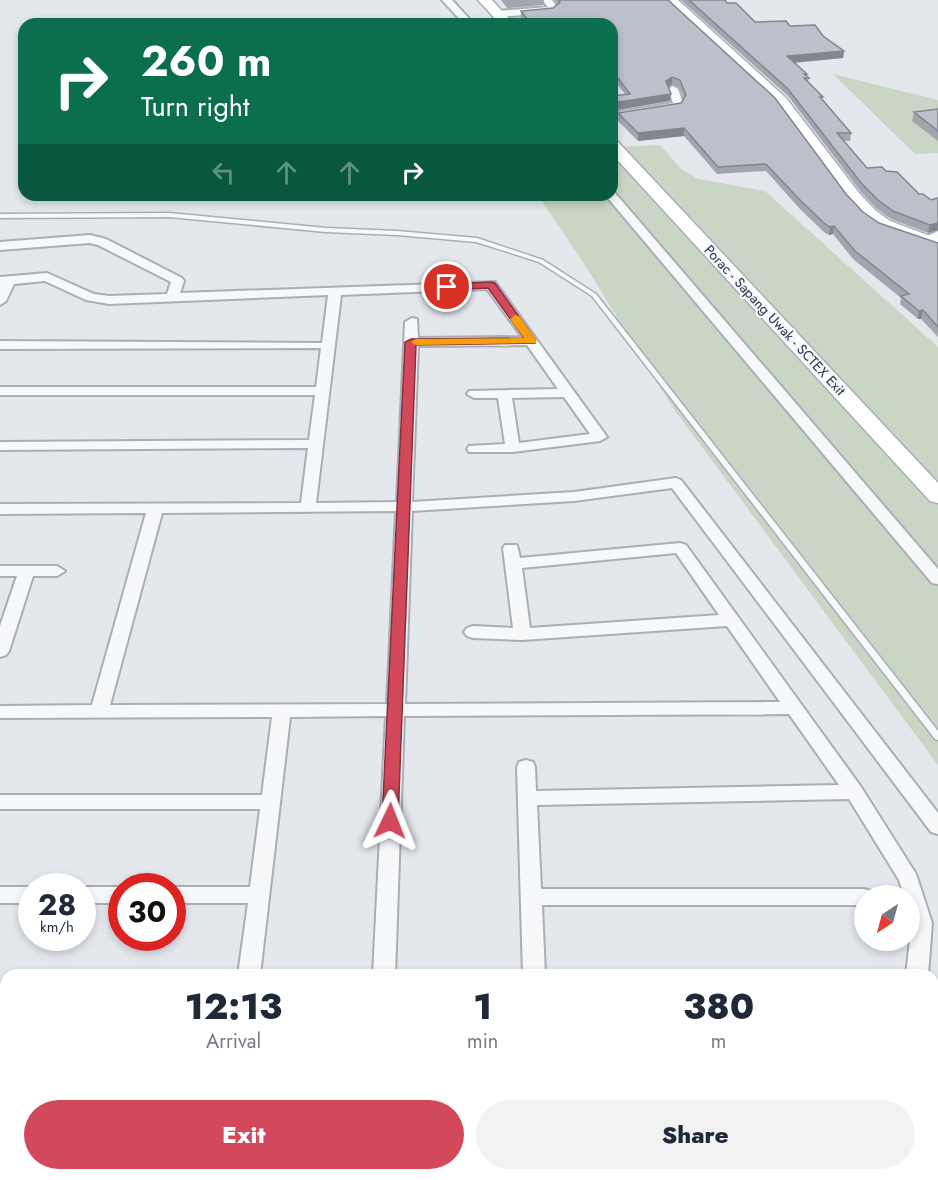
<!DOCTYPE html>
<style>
:root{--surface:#fff;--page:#f2f2f3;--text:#1f2937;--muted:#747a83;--accent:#d1495b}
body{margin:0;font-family:Jost,sans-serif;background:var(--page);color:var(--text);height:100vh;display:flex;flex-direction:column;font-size:22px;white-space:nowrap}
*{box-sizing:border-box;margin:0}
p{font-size:20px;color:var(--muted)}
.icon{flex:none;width:33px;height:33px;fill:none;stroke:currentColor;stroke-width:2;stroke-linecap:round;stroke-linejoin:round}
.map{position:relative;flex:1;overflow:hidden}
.panel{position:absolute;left:0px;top:969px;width:939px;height:212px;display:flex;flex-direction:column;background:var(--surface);border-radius:18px 18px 0 0;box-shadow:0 3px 9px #0003}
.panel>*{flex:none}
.top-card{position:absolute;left:18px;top:18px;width:600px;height:183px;border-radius:18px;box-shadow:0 3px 9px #0003;background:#0b6e4f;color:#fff;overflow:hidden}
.needle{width:39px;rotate:216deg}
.fabs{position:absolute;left:854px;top:885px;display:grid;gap:12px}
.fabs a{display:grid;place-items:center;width:66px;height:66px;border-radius:50%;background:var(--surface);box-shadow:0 3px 9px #0003;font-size:30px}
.speed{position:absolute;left:18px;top:873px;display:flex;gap:12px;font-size:30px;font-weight:700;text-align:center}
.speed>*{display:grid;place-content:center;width:78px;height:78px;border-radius:50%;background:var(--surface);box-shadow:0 3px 9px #0003;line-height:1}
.speed small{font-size:15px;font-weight:400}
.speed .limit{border:9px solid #d22;background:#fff;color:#111}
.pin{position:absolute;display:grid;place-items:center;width:51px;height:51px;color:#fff;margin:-26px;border:3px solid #fff;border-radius:50%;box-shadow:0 2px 6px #0007}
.me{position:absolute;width:66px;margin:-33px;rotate:2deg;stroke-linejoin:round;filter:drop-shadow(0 0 4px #0008)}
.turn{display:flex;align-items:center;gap:21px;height:126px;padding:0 24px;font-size:27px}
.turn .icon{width:78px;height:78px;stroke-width:2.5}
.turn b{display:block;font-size:42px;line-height:51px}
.lanes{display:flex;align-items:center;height:57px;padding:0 24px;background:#0003;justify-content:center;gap:30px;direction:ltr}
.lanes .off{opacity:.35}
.eta{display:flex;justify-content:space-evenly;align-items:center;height:102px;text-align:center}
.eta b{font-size:36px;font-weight:800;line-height:42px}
.action{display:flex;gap:12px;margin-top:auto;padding:12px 24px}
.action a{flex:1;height:69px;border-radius:36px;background:var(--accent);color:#fff;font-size:24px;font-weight:800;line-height:69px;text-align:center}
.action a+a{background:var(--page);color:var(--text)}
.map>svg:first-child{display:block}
.green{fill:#c9d6c5}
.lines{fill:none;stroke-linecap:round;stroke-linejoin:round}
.lane-casing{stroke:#a9aeb7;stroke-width:3}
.street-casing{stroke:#a9aeb7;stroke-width:4}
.secondary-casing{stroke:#a9aeb7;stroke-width:3}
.lane{fill:#f7f8fa;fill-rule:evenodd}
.street{fill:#f7f8fa;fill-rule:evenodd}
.secondary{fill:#fff;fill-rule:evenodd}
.wall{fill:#a1a5ae}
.shaded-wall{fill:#83868d}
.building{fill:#bbc0ca;stroke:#83868d;stroke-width:1.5}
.route{fill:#d1495b;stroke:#882f3b;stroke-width:1.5}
.slow{fill:#f59e0b}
.labels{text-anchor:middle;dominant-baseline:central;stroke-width:4.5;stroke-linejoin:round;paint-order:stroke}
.far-street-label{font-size:14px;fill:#2b3445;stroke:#f4f6f9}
</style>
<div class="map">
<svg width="938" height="1180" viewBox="0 0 938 1180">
<rect width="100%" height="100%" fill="#e4e7ec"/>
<g class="green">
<polygon points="833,74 938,100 938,153 915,154"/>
<polygon points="660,145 681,169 698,179 765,191 938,347 938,765 673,408 590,273 538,195 612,195 612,147"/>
</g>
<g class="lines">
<g class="lane-casing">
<polygon id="lane" points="169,213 326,228 397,231 477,238 543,260 596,294 938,731 938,740 935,739 592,296 539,262 476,242 397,235 326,232 169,217 0,218 0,214"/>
</g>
<g class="street-casing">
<g id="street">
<polygon points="442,0 452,0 474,24 464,24"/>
<polygon points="542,0 552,0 558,8 551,13 498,17 493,14 498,11 548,7"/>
<polygon points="673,86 678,89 683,103 680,108 612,119 612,113 673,103 668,89"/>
<polygon points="612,192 615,193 938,569 938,584 932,583 607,197 605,195 612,195"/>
<polygon points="938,231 938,239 925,244 919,240"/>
<path d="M 90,235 L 106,239 L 182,278 L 184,281 L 180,293 L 495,282 L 607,437 L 600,441 L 513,452 L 469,452 L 467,449 L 469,446 L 505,444 L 498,398 L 474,398 L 467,394 L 469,391 L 558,389 L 527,345 L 418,346 L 412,502 L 574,492 L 676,478 L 681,480 L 938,813 L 938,834 L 931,832 L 672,488 L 574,501 L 412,511 L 405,704 L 780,702 L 727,626 L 522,640 L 473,638 L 467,636 L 464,632 L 467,628 L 473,626 L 513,628 L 503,548 L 505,545 L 517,545 L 520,558 L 680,543 L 686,545 L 861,787 L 916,874 L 932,923 L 928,975 L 906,975 L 912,923 L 909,896 L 904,896 L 899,880 L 849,799 L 537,805 L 541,889 L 864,889 L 871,891 L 873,896 L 864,896 L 864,905 L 542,905 L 545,975 L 523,975 L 517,767 L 519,762 L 526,760 L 533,762 L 535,767 L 536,791 L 839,785 L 789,714 L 404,716 L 395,975 L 373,975 L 386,716 L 290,717 L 260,975 L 238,975 L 248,903 L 172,903 L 172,887 L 250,887 L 260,809 L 0,809 L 0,795 L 262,795 L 272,717 L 0,718 L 0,706 L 92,705 L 146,513 L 0,514 L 0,504 L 301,503 L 308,448 L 0,450 L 0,442 L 309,440 L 315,395 L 0,395 L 0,387 L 316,387 L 321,348 L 0,349 L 0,341 L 322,343 L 328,295 L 109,304 L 86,300 L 45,281 L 14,284 L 6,301 L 0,305 L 0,277 L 47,273 L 94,294 L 109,296 L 167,294 L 171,282 L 98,245 L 90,243 L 0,250 L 0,242 ZM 487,289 L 522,337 L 418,338 L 417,319 L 412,318 L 405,322 L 397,502 L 316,503 L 341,295 ZM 564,397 L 590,434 L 519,443 L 512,398 ZM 396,511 L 387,704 L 110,705 L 162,513 ZM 676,553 L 719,615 L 530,628 L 522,568 Z"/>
<polygon points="0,566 57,566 65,571 57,576 33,576 9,651 6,655 0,657 0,626 17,576 0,576"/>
<rect x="0" y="887" width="32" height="16"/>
<rect x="82" y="887" width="40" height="16"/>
<rect x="0" y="997" width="6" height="18"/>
<rect x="0" y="1121" width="6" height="20"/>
</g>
</g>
<g class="secondary-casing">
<g id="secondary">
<polygon points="478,0 492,0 514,24 500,24"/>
<polygon points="663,0 678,0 786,98 859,193 875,210 890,221 938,239 938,250 878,229 863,218 847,201 776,104"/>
<polygon points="612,140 618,142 938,483 938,503 930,501 612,154"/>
</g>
</g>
<use href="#lane" class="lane"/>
<use href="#street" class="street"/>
<use href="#secondary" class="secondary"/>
</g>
<g class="wall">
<polygon points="501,0 544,0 543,5 507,8"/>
<polygon points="555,0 669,0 863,212 879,223 938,243 938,337 921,319 918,319 900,304 901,298 853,259 833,234 829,235 824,232 800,209 766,171 717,174 684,136 638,141 617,120 618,113 681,103 684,98 679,87 672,84 668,87 671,94 670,101 625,94 612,78 612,24 525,24 521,18 521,11 553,8 557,4"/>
<polygon points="681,0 725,0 727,3 755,22 790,26 823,36 844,51 843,58 795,63 807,74 807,76 809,78 808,82 851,133 850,141 844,141 867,168 886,171 919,194 931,200 938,198 938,230 928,233 891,219 876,208 861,192 788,96"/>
<polygon points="938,109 938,141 912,121 914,112"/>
</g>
<g class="shaded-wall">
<polygon points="844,51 843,58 786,63 787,56"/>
<polygon points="672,77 672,84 666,88 666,81"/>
<polygon points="671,94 670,101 612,111 612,103"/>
<polygon points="684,128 684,136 638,141 638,133"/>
<polygon points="938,223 938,230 928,233 930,225"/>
<polygon points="834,226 833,234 829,235 830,227"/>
<polygon points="923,310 921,319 918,319 919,311"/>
</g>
<g class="building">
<polygon points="559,0 668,0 775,98 846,194 863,212 879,223 938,243 938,327 923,310 919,311 901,296 909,294 855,251 834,226 830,227 825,224 801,201 766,164 718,167 684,128 638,133 618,113 681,103 686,95 680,80 672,77 666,81 671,94 612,103 612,96 630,94 612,70 612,24 531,24 521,11 553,8 560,2"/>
<polygon points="689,0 725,0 727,3 736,3 755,22 786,21 790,26 815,25 823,36 844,51 787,56 807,74 804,74 809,78 804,78 823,97 820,97 851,133 837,133 867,168 882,167 886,171 897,172 919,194 923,194 931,200 937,198 938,198 938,223 930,225 893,211 878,200 862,184 788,89"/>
<polygon points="938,109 938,131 914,112"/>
</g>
<polygon class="route" points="491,282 495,283 535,339 535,343 416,345 398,821 396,825 385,825 382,821 405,342 411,339 524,338 488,288 447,290 441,287 447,284"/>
<polygon class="slow" points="515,315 519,316 537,341 535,343 416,345 411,342 416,339 524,338 510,319"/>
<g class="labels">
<g class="far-street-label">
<text transform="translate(775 320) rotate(47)">Porac - Sapang Uwak - SCTEX Exit</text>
</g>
</g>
</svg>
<div class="fabs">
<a><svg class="needle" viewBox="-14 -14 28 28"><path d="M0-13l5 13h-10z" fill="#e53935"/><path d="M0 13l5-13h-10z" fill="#747a83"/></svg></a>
</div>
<div class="speed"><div>28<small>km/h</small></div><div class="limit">30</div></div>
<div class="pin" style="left:447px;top:287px;background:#d93025"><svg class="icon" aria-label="arrive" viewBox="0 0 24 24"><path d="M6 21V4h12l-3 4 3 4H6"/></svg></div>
<svg class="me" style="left:390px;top:821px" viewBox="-20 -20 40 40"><path d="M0-17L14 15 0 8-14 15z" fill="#d1495b" stroke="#fff" stroke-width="4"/></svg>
<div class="top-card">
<div class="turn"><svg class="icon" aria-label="right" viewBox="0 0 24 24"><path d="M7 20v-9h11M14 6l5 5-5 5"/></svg><div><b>260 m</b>Turn right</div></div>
<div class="lanes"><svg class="icon off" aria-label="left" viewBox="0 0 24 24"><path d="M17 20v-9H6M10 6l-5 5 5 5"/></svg><svg class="icon off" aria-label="ahead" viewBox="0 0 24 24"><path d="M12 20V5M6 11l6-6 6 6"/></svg><svg class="icon off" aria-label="ahead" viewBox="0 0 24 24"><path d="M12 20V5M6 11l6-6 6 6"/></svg><svg class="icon" aria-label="right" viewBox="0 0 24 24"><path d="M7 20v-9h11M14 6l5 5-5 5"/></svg></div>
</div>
<section class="panel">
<div class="eta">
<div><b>12:13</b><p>Arrival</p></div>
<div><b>1</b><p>min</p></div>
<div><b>380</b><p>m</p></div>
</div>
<div class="action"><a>Exit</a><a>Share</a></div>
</section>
</div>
